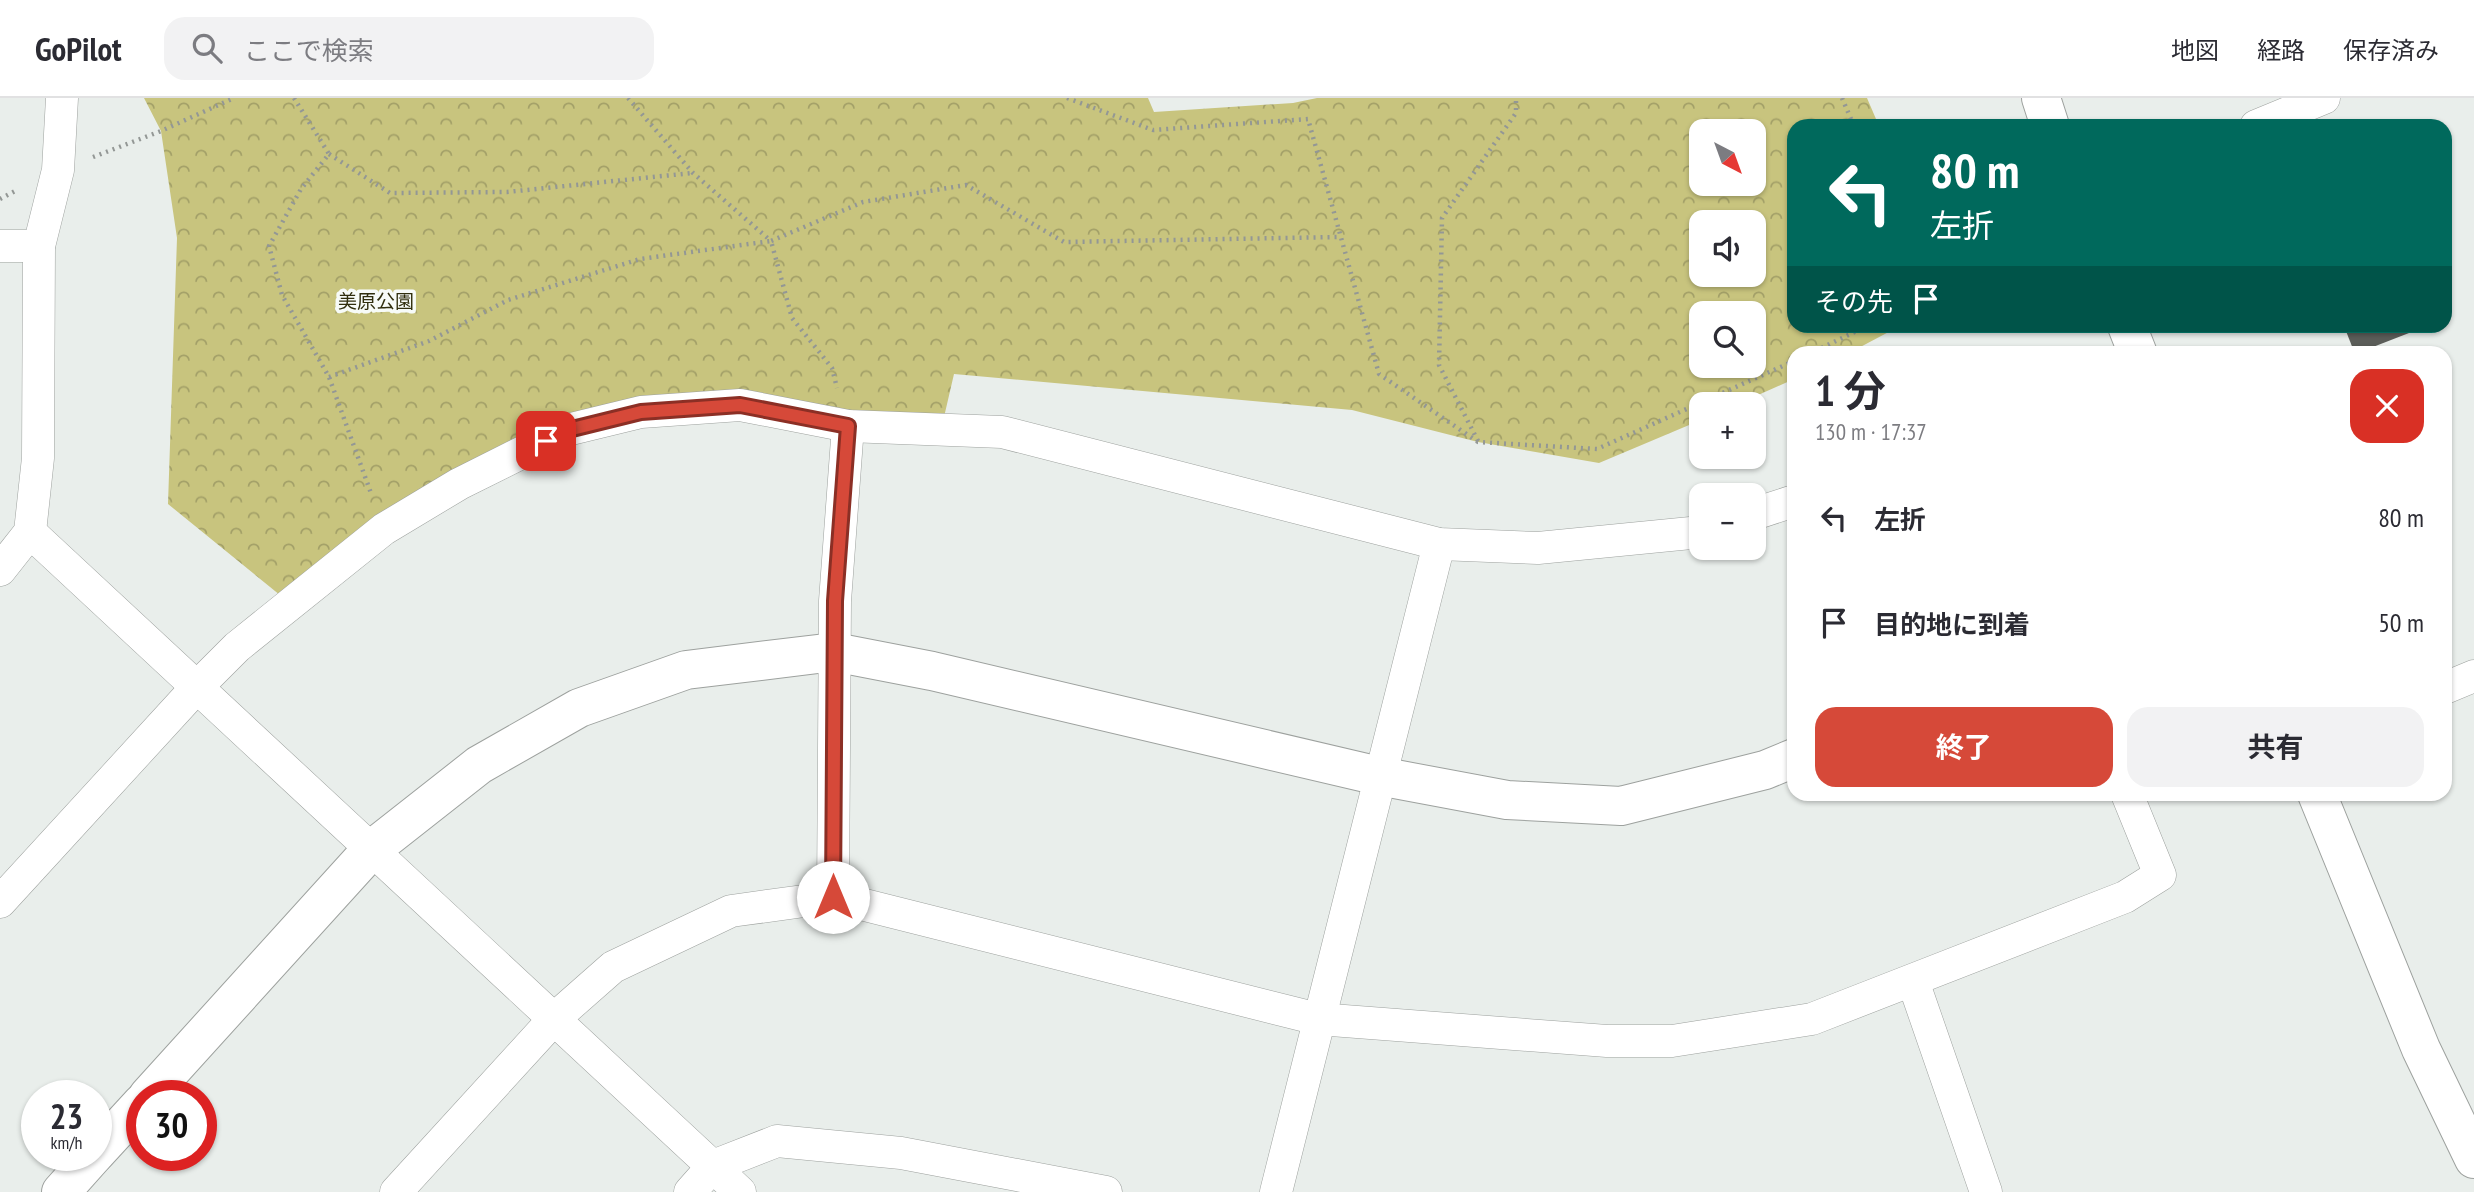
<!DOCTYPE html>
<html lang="ja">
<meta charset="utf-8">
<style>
:root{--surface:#fff;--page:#f2f2f3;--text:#2b2b33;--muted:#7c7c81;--line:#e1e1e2;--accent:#d64939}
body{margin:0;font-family:"PT Sans Narrow","Noto Sans JP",sans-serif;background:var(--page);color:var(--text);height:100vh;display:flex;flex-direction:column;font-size:26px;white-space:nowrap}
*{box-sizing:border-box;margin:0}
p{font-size:23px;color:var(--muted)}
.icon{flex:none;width:38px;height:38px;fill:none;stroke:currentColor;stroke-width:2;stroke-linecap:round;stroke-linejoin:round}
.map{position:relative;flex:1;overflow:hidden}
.details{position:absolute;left:1787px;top:248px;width:665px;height:455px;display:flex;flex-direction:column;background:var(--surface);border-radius:21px;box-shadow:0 2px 5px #0004}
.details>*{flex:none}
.hud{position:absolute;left:1787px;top:21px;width:665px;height:214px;border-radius:21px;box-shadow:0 2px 5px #0004;background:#00695c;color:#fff;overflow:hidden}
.needle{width:46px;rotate:139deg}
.fabs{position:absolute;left:1689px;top:21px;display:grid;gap:14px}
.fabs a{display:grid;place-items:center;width:77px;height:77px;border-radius:14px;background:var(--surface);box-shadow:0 2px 5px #0004;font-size:35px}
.speed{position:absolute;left:21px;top:982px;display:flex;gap:14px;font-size:35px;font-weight:700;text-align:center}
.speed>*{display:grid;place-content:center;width:91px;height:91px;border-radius:50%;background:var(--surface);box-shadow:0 2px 5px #0004;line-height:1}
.speed small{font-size:18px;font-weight:400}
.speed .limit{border:10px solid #d22;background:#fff;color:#111}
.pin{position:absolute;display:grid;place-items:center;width:60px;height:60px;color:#fff;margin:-30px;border-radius:14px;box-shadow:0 4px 10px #0006}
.me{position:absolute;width:77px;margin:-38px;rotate:0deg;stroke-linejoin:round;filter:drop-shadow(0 0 5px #0008)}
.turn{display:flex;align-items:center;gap:24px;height:147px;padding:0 28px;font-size:32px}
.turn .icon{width:91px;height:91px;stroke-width:2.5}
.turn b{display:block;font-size:49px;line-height:60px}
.then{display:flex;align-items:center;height:66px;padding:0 28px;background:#0003;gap:14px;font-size:26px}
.round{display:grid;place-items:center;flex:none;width:74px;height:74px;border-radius:21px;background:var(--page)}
.summary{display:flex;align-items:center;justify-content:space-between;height:119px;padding:0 28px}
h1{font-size:42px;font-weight:700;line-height:52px}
.primary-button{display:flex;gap:14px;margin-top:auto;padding:14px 28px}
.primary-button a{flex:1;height:80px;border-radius:21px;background:var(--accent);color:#fff;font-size:28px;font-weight:700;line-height:80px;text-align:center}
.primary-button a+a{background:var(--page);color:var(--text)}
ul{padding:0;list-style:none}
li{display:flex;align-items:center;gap:21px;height:105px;padding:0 28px}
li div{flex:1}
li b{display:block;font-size:26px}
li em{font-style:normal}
header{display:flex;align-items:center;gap:42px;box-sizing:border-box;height:98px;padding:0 35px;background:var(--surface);border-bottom:2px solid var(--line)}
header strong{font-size:33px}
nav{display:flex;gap:38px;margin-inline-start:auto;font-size:24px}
.search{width:490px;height:63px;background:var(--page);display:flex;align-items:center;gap:18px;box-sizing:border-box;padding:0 24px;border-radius:21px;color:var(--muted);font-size:26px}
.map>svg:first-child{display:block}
.park{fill:url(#park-crowns);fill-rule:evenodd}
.building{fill:#5b5d59}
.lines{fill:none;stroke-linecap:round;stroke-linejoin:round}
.street-casing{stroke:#9da19e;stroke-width:33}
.secondary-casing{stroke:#9da19e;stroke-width:40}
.path{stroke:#939795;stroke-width:4.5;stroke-dasharray:2 5;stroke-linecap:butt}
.street{stroke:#fff;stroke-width:32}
.secondary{stroke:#fff;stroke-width:38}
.route-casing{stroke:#8b2f25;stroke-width:18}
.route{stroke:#d64939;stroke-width:12}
.labels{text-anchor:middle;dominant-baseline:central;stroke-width:7;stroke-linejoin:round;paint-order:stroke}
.park-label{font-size:19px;fill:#302e0d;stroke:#f7fbf8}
</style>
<header>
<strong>GoPilot</strong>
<div class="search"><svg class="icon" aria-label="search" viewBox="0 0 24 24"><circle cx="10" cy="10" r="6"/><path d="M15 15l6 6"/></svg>ここで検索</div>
<nav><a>地図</a><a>経路</a><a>保存済み</a></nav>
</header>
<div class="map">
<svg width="2474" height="1094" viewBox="0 0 2474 1094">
<defs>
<pattern id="park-crowns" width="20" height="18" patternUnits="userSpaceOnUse" patternTransform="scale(1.75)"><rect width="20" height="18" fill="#c8c47e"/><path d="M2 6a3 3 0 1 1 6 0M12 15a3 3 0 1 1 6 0" fill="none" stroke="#a3a068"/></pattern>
</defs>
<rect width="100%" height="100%" fill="#e9eeeb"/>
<path class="park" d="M 144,0 L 1148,0 L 1154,14 L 1293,5 L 1317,0 L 1867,0 L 1879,28 L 1794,28 L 1794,228 L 1900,228 L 1849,255 L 1794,256 L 1794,281 L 1738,306 L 1701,306 L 1701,322 L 1599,365 L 1478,344 L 1352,312 L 954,276 L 941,332 L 740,307 L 567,332 L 291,506 L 168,406 L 177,140 L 161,33 ZM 1701,33 L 1754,33 L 1754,86 L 1701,86 ZM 1701,124 L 1754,124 L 1754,177 L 1701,177 ZM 1701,215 L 1754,215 L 1754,268 L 1701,268 Z"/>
<polygon class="building" points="2344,228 2406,228 2409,235 2355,256"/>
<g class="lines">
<g class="street-casing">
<g id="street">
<polyline points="2256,28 2324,0"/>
<polyline points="0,148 39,148"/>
<polyline points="1754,416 1794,403"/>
<polyline points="30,434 740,1094"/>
<polyline points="0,472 30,434 38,360 39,148 58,72 62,0"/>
<polyline points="2445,590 2474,578"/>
<polyline points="833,799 835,503 848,328"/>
<polyline points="0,804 197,589 237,549 384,431 459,386 567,332 641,314 740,307 848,328 1002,334 1439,446 1538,450 1701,434"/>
<polyline points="1913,883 1986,1094"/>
<polyline points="396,1094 554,921 613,869 731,813 833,799 1318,921 1607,943 1672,943 1812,921 2125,799 2160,777 2127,696"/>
<polyline points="690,1094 713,1068 777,1043 901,1055 1106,1094"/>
<polyline points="1276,1094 1439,446"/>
</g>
</g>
<g class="secondary-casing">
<g id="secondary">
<polyline points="2041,0 2050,28"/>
<polyline points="2127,228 2138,256"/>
<polyline points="2317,696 2421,951 2474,1061"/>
<polyline points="148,998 371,752 479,667 579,610 686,572 834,554 932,573 1379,678 1507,702 1621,708 1765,672 1794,660"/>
<polyline points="96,1055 142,1005"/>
<polyline points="61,1094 94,1057"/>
</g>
</g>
<g class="path">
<polyline points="294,0 329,56 301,91 269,148 282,197 329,279 372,398"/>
<polyline points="628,0 693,75 771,143 863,104 966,87 1064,144 1339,139"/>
<polyline points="1067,0 1153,32 1308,21 1379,276 1478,344 1597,351 1794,263"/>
<polyline points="1842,0 1854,28"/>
<polyline points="329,56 390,95 507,94 692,75"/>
<polyline points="93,59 161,33 234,0"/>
<polyline points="0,101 15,93"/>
<polyline points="1809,256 1867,228"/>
<polyline points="329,279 429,243 508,202 640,161 771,143 792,220 832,270 837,290"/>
<polyline points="1478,343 1439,267 1442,120 1516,15 1516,0"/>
</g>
<use href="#street" class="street"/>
<use href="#secondary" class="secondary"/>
</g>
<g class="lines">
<g class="route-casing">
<polyline id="route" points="546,343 568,332 641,314 740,307 848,328 835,503 833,799"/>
</g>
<use href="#route" class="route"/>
</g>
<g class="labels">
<g class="park-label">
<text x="376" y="203">美原公園</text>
</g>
</g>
</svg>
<div class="fabs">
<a><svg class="needle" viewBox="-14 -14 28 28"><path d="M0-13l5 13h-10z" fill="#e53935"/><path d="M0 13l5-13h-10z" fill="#7c7c81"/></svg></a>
<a><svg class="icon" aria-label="sound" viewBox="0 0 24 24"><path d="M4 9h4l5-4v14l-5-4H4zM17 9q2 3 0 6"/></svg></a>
<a><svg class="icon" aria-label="search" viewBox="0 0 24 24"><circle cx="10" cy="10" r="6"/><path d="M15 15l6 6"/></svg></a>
<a>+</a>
<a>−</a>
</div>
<div class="speed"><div>23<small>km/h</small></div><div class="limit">30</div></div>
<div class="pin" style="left:546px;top:343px;background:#d93025"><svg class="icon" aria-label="arrive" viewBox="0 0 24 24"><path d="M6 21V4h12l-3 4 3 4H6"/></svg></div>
<svg class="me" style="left:833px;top:799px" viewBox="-20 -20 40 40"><circle r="19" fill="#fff"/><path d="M0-13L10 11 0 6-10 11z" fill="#d64939"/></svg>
<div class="hud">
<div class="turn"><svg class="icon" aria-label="left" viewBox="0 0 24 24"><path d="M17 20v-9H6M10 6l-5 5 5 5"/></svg><div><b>80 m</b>左折</div></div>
<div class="then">その先<svg class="icon" aria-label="arrive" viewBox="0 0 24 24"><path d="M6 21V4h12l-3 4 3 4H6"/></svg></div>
</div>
<section class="details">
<div class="summary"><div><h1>1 分</h1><p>130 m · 17:37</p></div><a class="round" style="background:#d93025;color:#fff"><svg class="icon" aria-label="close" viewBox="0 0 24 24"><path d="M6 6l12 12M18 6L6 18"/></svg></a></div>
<ul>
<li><svg class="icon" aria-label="left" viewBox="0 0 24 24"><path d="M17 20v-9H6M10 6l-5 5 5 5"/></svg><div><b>左折</b></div><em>80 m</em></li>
<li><svg class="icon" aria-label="arrive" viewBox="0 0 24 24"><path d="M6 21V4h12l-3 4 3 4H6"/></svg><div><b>目的地に到着</b></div><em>50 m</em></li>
</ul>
<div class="primary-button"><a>終了</a><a>共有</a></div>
</section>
</div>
